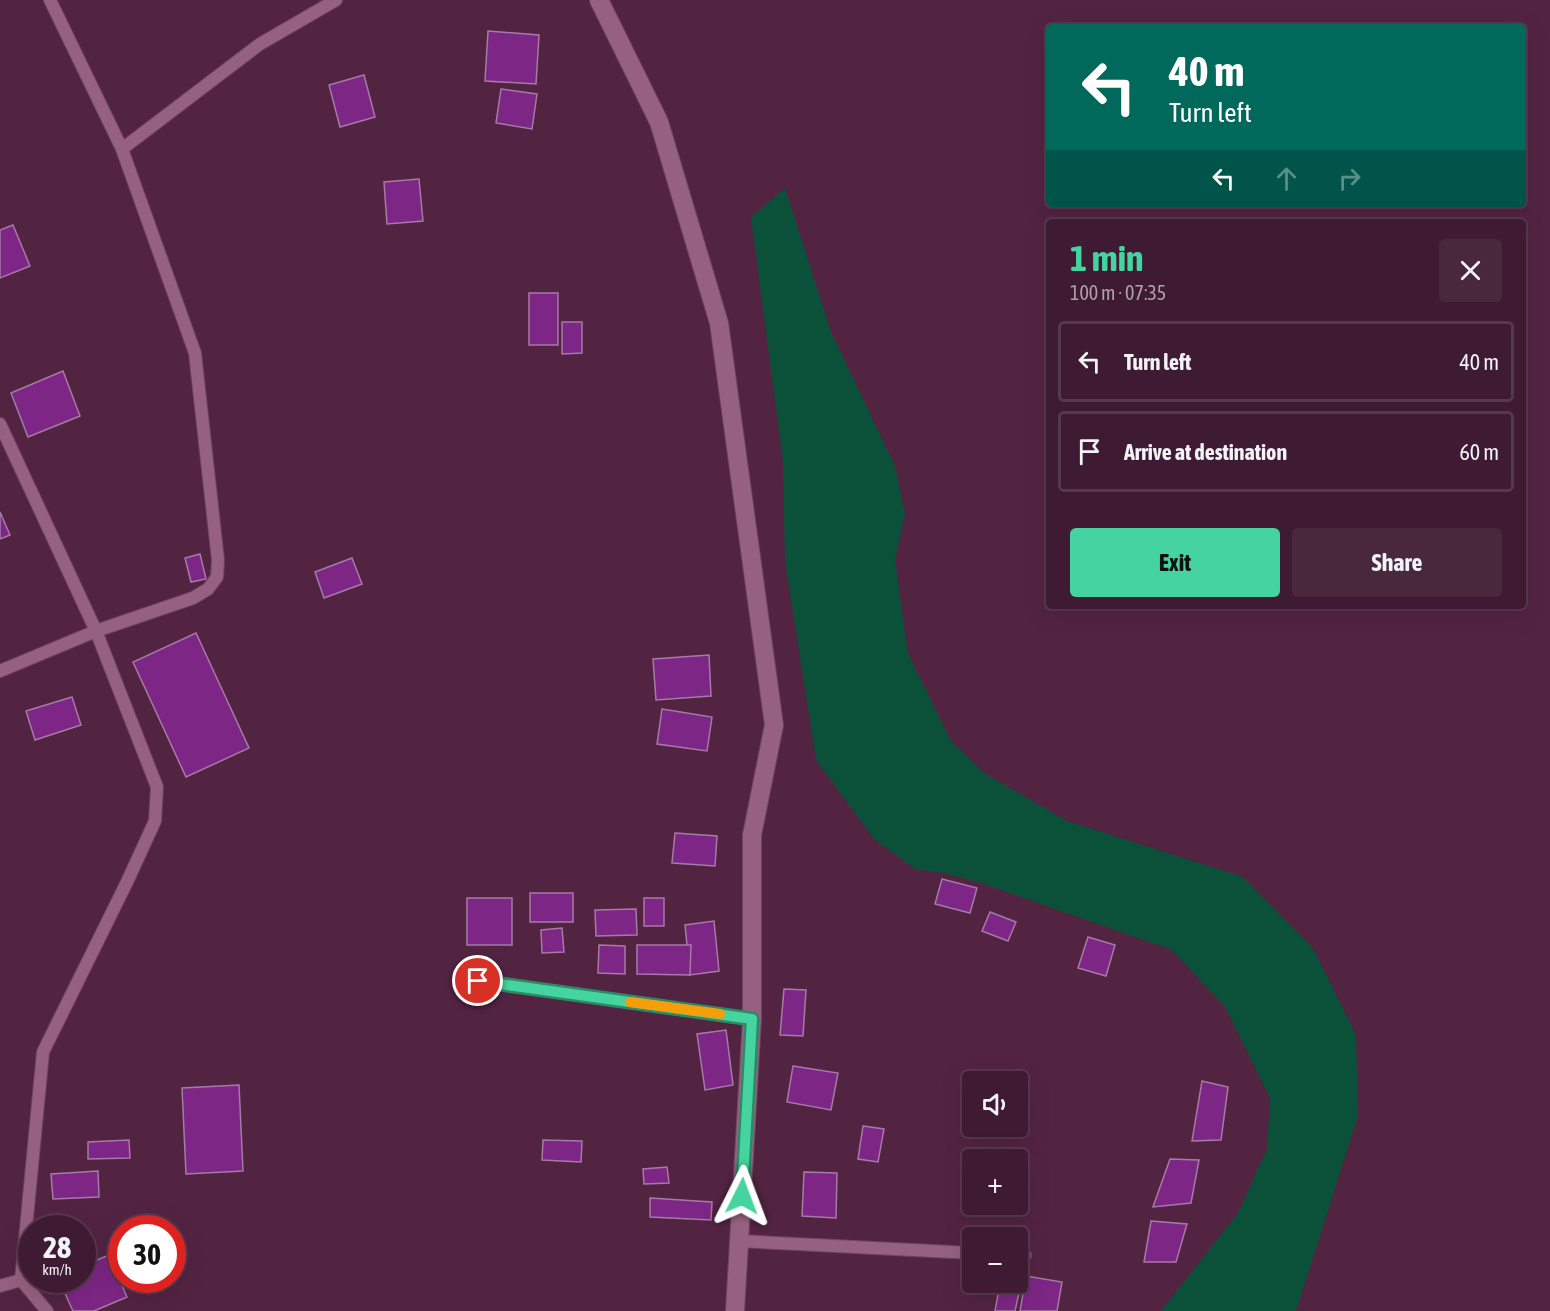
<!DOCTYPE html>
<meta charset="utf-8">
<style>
:root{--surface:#3e1b32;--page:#49283e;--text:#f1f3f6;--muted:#ada1ac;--line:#57394d;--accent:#45d49f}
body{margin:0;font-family:"Asap Condensed",sans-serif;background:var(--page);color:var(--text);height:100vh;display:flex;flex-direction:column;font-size:22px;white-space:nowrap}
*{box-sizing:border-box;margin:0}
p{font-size:20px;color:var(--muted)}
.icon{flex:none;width:33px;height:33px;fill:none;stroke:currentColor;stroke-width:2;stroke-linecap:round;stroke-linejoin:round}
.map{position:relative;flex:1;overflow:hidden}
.side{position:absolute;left:1046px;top:219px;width:480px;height:390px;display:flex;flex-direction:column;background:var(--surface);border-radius:6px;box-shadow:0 6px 24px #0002,0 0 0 2px var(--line)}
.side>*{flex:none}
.hud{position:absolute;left:1046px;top:24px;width:480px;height:183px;border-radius:6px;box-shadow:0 6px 24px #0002,0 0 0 2px var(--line);background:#00695c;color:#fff;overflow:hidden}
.tools{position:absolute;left:962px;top:1071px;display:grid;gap:12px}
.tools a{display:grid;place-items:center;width:66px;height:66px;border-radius:6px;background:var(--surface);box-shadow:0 6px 24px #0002,0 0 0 2px var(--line);font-size:30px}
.speed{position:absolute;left:18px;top:1215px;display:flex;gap:12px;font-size:30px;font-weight:700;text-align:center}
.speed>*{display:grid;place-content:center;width:78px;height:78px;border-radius:50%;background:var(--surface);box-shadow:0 6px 24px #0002,0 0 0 2px var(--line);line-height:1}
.speed small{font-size:15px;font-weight:400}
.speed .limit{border:9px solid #d22;background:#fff;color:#111}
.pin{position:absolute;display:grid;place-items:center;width:51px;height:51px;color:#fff;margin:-26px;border:3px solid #fff;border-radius:50%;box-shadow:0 2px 6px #0007}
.me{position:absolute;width:66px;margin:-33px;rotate:3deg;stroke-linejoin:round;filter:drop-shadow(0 0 4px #0008)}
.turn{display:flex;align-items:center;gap:21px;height:126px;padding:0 24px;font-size:27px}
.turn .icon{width:78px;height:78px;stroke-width:2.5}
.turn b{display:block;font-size:42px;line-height:51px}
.lanes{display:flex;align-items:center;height:57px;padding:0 24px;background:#0003;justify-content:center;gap:30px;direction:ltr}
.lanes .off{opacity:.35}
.round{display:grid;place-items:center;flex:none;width:63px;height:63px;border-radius:6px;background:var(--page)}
.overview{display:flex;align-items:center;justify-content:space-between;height:102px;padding:0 24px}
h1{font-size:36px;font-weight:700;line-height:45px;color:var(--accent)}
.cta{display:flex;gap:12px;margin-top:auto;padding:12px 24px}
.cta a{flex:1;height:69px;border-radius:6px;background:var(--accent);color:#111;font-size:24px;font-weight:700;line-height:69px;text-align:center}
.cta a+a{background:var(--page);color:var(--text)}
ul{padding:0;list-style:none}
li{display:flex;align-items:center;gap:18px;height:81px;margin:0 12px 9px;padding:0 12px;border:3px solid var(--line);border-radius:6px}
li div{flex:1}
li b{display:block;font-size:22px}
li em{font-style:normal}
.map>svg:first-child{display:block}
.green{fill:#0b5139}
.building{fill:#7d2685;stroke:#a47ba7;stroke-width:1.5}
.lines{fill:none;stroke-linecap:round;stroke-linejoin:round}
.lane-casing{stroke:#6d445f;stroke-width:14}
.street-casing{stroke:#6d445f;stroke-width:20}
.lane{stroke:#966180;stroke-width:12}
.street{stroke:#966180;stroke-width:18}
.route-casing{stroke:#2d8a67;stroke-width:15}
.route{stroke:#45d49f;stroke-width:10}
.slow{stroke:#f59e0b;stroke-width:10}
</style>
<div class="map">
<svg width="1550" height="1311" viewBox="0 0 1550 1311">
<rect width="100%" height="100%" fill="#532442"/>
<polygon class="green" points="785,188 831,332 895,466 905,514 895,560 908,654 951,741 984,773 1067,821 1243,877 1313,948 1356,1035 1358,1116 1296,1311 1161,1311 1238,1213 1267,1149 1270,1098 1225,1007 1172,950 981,883 944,873 915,869 874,839 816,760 785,561 783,462 751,217"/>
<g class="building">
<polygon points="488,31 539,35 536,84 485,81"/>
<polygon points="364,75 375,117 340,127 329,85"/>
<polygon points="501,89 537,94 532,129 496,123"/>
<polygon points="419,179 423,221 387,224 384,182"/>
<polygon points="13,225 30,266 0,278 0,230"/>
<rect x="529" y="293" width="29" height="52"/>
<polygon points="562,322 582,322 582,353 562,354"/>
<polygon points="63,371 80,416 28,437 11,393"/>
<polygon points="0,512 10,535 0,539"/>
<polygon points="200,554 206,579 191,582 185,558"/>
<polygon points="352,558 362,584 324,598 315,572"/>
<polygon points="196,633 249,748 186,777 133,662"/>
<polygon points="709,655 711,696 656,700 653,659"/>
<polygon points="72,697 81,725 35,740 26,711"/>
<polygon points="662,709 712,717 707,751 657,744"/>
<polygon points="675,833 717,836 715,866 672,863"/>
<polygon points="942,879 977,888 970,913 935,904"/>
<rect x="530" y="893" width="43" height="29"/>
<rect x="467" y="898" width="45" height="47"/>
<rect x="644" y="898" width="20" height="28"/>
<polygon points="636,909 637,935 596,936 595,910"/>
<polygon points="990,912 1016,922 1008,941 982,931"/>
<polygon points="714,921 719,971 690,975 685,925"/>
<polygon points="562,928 564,952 542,953 541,930"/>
<polygon points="1088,937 1115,945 1106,976 1078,968"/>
<polygon points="599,945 625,946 625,974 598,973"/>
<polygon points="637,945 691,945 690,975 637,974"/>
<polygon points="784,989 806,990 803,1036 780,1035"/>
<polygon points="726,1030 733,1085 705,1090 697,1034"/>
<polygon points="793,1066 838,1073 831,1110 787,1102"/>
<polygon points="1202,1081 1228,1087 1221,1140 1192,1141"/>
<polygon points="239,1085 243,1171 186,1174 182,1088"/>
<polygon points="863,1126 884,1129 878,1162 858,1159"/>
<polygon points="129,1140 130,1158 88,1159 88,1142"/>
<polygon points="543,1140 582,1141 581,1162 542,1160"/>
<polygon points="1170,1159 1199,1160 1191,1203 1153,1207"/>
<polygon points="667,1167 669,1183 644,1184 643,1169"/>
<polygon points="98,1171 99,1197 53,1199 51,1174"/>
<polygon points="804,1172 837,1173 836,1218 802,1216"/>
<polygon points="650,1198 712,1202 711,1220 650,1217"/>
<polygon points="1151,1221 1187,1224 1176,1262 1144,1262"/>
<polygon points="109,1255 127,1297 94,1311 73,1311 59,1280 82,1280 82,1266"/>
<polygon points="1026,1276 1062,1282 1057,1311 1020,1311"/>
<polygon points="999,1289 1019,1293 1015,1311 995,1311"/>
</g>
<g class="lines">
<g class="lane-casing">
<g id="lane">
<polyline points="122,149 260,44 336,0"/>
<polyline points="0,424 96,631 157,787 155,821 127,882 43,1052 21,1280 47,1311"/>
<polyline points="0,671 96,631 193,598 208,589 217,577 218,560 195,353 122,149 50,0"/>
<polyline points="478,981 752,1019"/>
<polyline points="740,1241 972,1253"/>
<polyline points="1017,1255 1025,1255"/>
<polyline points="0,1286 21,1280"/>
</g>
</g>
<g class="street-casing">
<polyline id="street" points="599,0 659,122 719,323 774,725 752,835 752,1019 735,1311"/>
</g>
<use href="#lane" class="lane"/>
<use href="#street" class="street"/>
</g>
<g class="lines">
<g class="route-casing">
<polyline id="route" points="478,981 752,1019 742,1196"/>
</g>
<use href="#route" class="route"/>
<polyline class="slow" points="630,1002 720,1014"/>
</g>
</svg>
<div class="tools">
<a><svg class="icon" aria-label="sound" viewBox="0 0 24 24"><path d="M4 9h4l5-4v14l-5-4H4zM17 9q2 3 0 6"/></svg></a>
<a>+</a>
<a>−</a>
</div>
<div class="speed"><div>28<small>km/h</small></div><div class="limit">30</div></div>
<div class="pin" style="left:478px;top:981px;background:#d93025"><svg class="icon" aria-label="arrive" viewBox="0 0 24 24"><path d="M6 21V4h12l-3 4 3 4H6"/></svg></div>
<svg class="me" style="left:742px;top:1196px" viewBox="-20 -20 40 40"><path d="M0-17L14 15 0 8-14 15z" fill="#45d49f" stroke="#fff" stroke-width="4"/></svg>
<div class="hud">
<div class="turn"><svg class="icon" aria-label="left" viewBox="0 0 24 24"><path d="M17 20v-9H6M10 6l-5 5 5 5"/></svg><div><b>40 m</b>Turn left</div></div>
<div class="lanes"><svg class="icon" aria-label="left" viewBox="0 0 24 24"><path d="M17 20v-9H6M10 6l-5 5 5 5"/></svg><svg class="icon off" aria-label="ahead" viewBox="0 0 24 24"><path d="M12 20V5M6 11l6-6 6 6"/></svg><svg class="icon off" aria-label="right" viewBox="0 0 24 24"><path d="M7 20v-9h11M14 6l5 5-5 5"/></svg></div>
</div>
<section class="side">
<div class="overview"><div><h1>1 min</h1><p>100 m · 07:35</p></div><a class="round"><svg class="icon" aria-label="close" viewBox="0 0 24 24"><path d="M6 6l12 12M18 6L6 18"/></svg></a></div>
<ul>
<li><svg class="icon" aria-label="left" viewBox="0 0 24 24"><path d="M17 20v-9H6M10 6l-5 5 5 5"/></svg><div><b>Turn left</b></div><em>40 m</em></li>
<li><svg class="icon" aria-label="arrive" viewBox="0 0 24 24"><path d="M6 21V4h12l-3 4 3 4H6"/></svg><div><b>Arrive at destination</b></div><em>60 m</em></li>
</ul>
<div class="cta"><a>Exit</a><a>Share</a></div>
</section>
</div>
